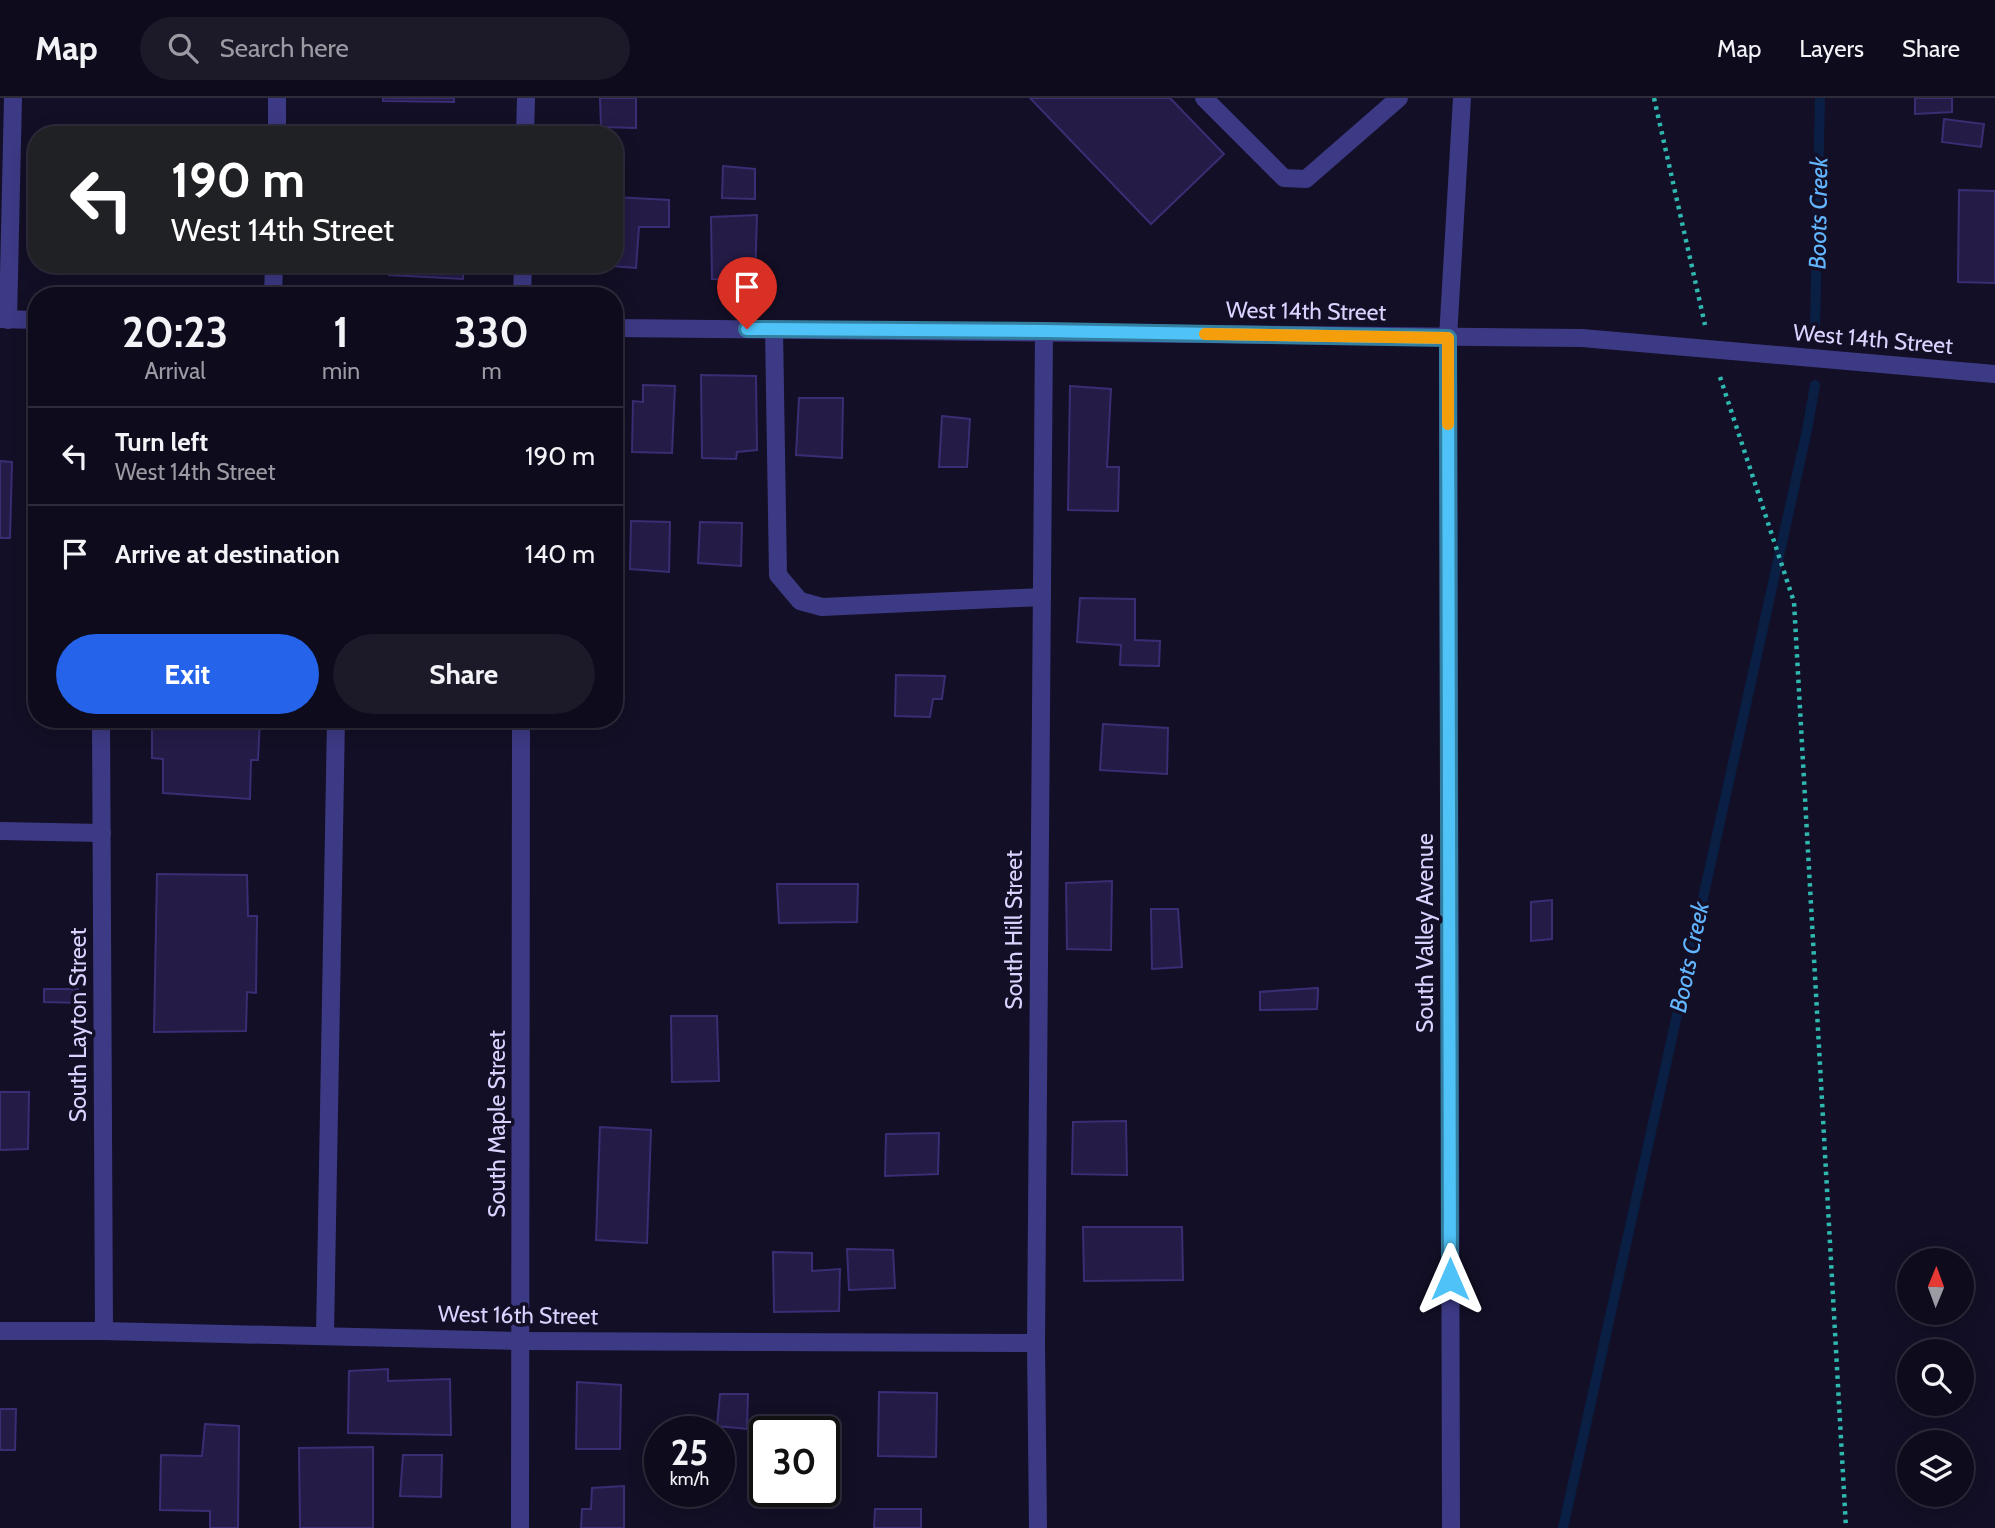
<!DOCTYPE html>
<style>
:root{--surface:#0e0b1c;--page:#1c1929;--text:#f1f3f6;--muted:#9b9ba3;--line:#2e2b3b;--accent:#2563eb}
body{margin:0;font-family:Cabin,sans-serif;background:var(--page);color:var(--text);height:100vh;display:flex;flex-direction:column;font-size:26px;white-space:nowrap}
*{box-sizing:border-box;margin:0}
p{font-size:23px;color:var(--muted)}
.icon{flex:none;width:38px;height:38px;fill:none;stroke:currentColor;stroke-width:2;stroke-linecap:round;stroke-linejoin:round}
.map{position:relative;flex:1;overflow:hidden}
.panel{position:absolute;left:28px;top:189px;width:595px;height:441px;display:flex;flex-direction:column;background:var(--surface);border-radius:28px;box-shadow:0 4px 18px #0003,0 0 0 2px var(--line)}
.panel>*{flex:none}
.top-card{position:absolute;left:28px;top:28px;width:595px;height:147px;border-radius:28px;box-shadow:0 4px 18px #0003,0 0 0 2px var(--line);background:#202124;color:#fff;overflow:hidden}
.needle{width:46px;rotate:1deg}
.fabs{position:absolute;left:1897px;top:1150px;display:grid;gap:14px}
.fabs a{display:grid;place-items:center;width:77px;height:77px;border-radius:50%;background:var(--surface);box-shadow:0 4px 18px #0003,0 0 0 2px var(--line);font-size:35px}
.speed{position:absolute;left:644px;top:1318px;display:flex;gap:14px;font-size:35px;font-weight:700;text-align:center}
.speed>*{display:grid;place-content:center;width:91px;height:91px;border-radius:50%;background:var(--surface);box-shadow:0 4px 18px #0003,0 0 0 2px var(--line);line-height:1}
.speed small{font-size:18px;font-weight:400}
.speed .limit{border:4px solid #111;border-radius:10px;background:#fff;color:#111}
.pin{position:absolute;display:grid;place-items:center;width:60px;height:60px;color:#fff;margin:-72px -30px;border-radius:50% 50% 50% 0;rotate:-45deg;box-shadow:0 0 7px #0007}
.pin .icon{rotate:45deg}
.me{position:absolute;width:77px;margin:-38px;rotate:0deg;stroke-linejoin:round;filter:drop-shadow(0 0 5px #0008)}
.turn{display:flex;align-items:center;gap:24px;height:147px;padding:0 28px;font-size:32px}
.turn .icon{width:91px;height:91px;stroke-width:2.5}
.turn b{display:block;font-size:49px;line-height:60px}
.eta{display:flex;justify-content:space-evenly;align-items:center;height:119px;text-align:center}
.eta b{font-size:42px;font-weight:700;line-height:49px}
.cta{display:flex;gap:14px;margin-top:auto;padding:14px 28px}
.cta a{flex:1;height:80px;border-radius:42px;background:var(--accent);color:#fff;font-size:28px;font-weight:700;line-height:80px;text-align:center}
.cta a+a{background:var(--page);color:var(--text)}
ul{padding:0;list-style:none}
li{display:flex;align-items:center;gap:21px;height:98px;padding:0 28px;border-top:2px solid var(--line)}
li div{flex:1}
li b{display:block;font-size:26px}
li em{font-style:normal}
header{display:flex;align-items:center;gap:42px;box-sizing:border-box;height:98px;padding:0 35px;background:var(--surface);border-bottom:2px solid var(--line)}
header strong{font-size:33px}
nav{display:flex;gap:38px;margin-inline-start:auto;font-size:24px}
.search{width:490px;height:63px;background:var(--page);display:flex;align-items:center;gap:18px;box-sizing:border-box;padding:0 24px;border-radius:38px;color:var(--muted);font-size:26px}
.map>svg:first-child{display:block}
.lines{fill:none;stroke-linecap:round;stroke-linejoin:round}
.stream{stroke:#0a1f44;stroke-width:10}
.building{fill:#241b47;stroke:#3b2d73;stroke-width:2}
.path{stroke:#2fb8b0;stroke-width:4.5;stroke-dasharray:3.5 5;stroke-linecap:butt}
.minor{stroke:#3d3a85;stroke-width:18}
.route-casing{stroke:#337fa1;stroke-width:18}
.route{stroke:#4fc3f7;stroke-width:12}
.slow{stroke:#f59e0b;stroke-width:12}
.labels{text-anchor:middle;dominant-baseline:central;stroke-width:7;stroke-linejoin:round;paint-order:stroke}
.street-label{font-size:23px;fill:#d9d4ff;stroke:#130f26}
.water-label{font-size:24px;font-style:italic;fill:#62b6ff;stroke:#130f26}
</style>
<header>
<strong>Map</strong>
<div class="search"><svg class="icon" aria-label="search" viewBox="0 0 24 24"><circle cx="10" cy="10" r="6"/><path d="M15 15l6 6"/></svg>Search here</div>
<nav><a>Map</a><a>Layers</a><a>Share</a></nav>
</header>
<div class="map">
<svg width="1995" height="1430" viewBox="0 0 1995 1430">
<rect width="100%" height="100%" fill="#130f26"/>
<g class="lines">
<g class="stream">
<polyline points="1815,230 1820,0"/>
<polyline points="1563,1430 1807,332 1815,287"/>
</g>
</g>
<g class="building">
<polygon points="383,0 454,0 454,4 383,3"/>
<polygon points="600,0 636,0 636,30 601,29"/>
<polygon points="1030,0 1170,0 1224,56 1151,126"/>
<polygon points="1915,0 1952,0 1952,14 1915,16"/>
<polygon points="1944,21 1984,26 1981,49 1942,44"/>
<polygon points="723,68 755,71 755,101 722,100"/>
<polygon points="1959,92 1995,93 1995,185 1958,184"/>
<polygon points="614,99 669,102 669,129 639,129 636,170 597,167 614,166"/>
<polygon points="757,117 755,182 712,181 711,119"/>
<polygon points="389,166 464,166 463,181 389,177"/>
<polygon points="701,277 756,278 757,352 737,354 736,361 702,360"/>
<polygon points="643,287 675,288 672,355 632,354 633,303 643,304"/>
<polygon points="1070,288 1111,291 1107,369 1119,369 1118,413 1068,412"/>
<polygon points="799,300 843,300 842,360 796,357"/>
<polygon points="942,318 970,321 967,369 939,369"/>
<polygon points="0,363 12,364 10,440 0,440"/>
<polygon points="631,423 670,424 669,474 630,471"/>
<polygon points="700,424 742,425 741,468 698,465"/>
<polygon points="1080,500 1135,501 1135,542 1160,543 1159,568 1120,567 1121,547 1077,544"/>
<polygon points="896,577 945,578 942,601 933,601 930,619 895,618"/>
<polygon points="152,621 260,621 258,662 251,662 250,701 163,695 163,661 152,660"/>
<polygon points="1103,626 1168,630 1167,676 1100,672"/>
<polygon points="157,776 247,777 248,818 257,818 256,895 247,894 246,933 154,934"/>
<polygon points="1112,783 1111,852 1067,851 1066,785"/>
<polygon points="777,786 858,786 857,824 779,825"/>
<polygon points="1552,802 1552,841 1531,843 1531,804"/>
<polygon points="1151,811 1178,811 1182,869 1152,871"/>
<polygon points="1318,890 1317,911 1260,912 1260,894"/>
<polygon points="1318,890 1317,911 1260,912 1260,894"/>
<polygon points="44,891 78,891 78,905 44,904"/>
<polygon points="671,918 717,918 719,983 672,984"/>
<polygon points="0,994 29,994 28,1051 0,1052"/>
<polygon points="1126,1023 1127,1077 1072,1076 1073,1024"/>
<polygon points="600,1029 651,1032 647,1145 596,1142"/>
<polygon points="939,1035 938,1076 885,1078 886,1036"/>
<polygon points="1083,1129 1182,1129 1183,1182 1084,1183"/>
<polygon points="847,1151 893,1152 895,1190 849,1192"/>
<polygon points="773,1154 812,1155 812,1173 840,1171 839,1213 774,1214"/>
<polygon points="388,1271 388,1283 450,1281 451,1337 348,1335 349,1273"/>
<polygon points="577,1284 621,1287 620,1351 576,1351"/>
<polygon points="879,1294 937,1295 936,1359 878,1358"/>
<polygon points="720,1296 748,1296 747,1331 717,1328"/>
<polygon points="0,1311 16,1311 15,1352 0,1352"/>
<polygon points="205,1326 239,1328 238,1430 210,1430 210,1413 160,1412 161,1357 202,1358"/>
<polygon points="373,1349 373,1430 300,1430 299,1350"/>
<polygon points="403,1357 442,1357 441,1399 400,1398"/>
<polygon points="624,1388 624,1430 581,1430 582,1411 591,1411 592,1390"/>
<polygon points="875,1411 921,1411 921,1430 874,1430"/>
</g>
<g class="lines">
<g class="path">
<polyline points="1654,0 1705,227"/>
<polyline points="1720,279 1794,504 1846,1430"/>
</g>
<g class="minor">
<polyline points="1204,0 1284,80 1306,81 1399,0"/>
<polyline points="277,37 277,0"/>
<polyline points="525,37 526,0"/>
<polyline points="273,198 274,166"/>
<polyline points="522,198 523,166"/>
<polyline points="0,221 37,222"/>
<polyline points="8,222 13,0"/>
<polyline points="614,230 1582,240 1995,276"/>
<polyline points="774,231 778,477 800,503 822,509 1042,499"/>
<polyline points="101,621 104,1233"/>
<polyline points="0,733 102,735"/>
<polyline points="0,1233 104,1233 521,1243 1036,1245"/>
<polyline points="325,1237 336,621"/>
<polyline points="520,1430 521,621"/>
<polyline points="1038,1430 1036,1245 1044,233"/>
<polyline points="1451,1430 1448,240 1462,0"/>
</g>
</g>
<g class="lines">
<g class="route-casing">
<polyline id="route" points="747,231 1044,233 1448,240 1450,1181"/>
</g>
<use href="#route" class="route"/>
<polyline class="slow" points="1205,236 1448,240 1448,326"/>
</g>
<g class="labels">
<g class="street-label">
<text transform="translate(1306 213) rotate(1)">West 14th Street</text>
<text transform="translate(1873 241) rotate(5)">West 14th Street</text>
<text transform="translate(1014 832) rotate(-90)">South Hill Street</text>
<text transform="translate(1425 835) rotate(-90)">South Valley Avenue</text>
<text transform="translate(78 927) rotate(-90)">South Layton Street</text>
<text transform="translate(497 1026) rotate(-90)">South Maple Street</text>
<text transform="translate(518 1217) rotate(1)">West 16th Street</text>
</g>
<g class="water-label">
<text transform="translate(1818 115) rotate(-89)">Boots Creek</text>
<text transform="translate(1689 859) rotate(-78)">Boots Creek</text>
</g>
</g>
</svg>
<div class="fabs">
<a><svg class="needle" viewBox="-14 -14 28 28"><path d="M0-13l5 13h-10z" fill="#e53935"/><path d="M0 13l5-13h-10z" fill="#9b9ba3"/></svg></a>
<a><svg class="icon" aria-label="search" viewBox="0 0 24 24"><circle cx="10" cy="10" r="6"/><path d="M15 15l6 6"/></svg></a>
<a><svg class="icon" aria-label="layers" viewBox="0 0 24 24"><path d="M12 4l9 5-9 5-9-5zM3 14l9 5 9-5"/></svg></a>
</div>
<div class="speed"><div>25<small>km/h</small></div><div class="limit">30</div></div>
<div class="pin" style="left:747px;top:231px;background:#d93025"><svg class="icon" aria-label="arrive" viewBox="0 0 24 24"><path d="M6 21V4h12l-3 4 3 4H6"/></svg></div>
<svg class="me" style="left:1450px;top:1181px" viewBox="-20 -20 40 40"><path d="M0-17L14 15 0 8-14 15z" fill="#4fc3f7" stroke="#fff" stroke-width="4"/></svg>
<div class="top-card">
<div class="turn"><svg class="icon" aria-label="left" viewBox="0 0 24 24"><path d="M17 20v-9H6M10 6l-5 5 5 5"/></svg><div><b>190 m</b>West 14th Street</div></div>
</div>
<section class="panel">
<div class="eta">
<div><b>20:23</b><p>Arrival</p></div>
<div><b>1</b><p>min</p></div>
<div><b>330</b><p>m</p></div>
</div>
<ul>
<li><svg class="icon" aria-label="left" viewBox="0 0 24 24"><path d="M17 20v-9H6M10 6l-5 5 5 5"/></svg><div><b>Turn left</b><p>West 14th Street</p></div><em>190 m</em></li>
<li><svg class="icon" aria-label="arrive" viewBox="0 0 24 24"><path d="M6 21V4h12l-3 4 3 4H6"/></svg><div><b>Arrive at destination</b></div><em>140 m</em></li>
</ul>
<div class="cta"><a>Exit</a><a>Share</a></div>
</section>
</div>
